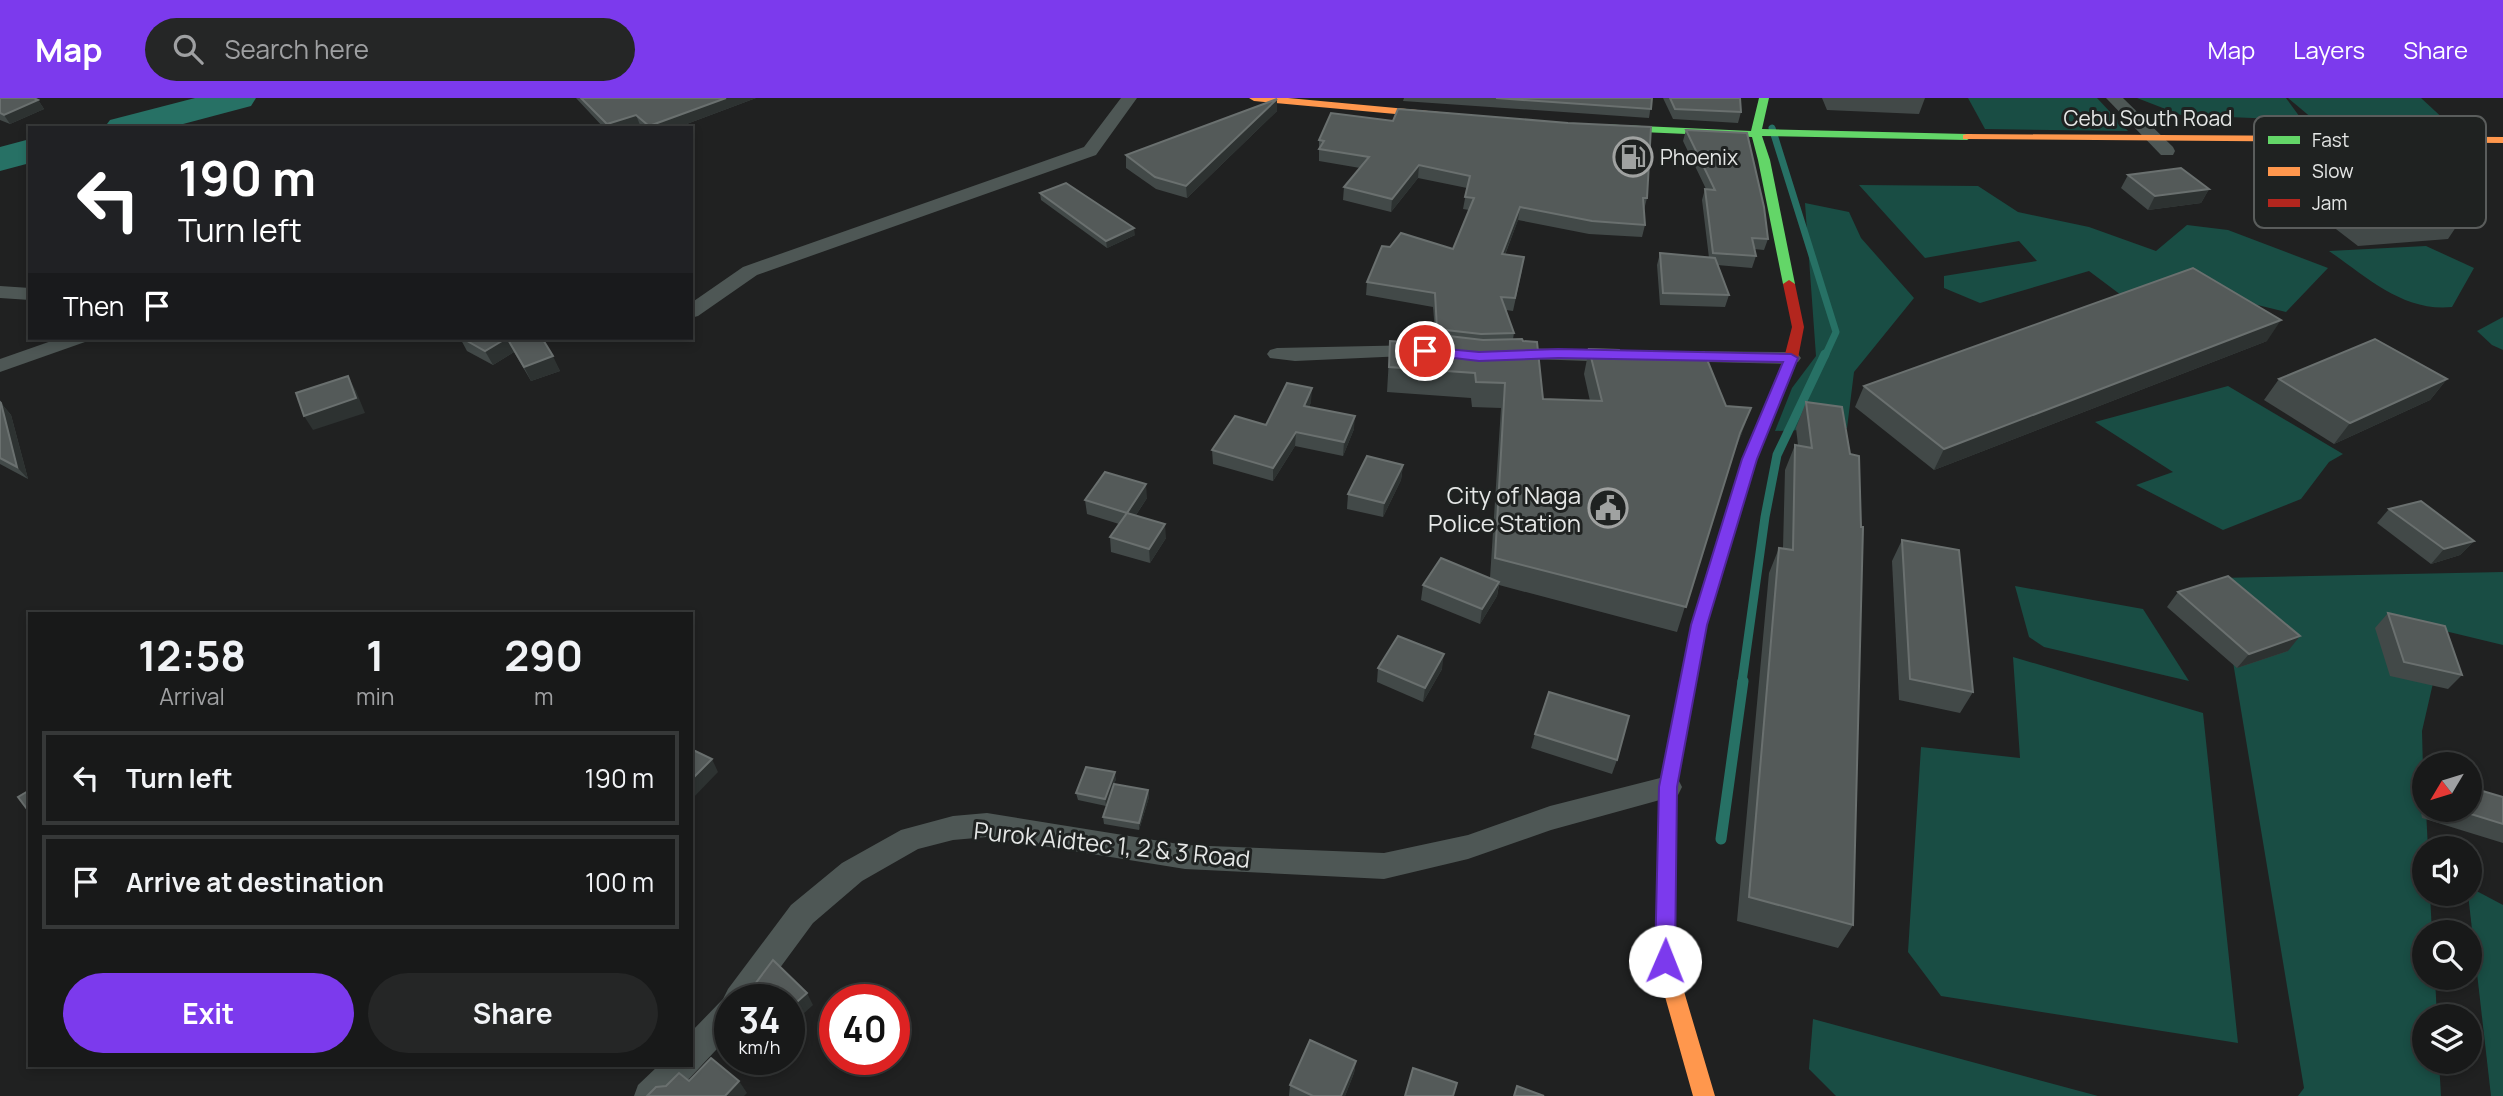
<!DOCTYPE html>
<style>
:root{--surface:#181919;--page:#252626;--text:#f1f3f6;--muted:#9fa0a2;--line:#363838;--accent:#7c3aed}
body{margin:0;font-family:Manrope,sans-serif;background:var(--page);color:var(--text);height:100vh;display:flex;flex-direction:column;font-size:26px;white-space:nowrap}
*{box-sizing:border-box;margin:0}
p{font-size:23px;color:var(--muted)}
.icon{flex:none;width:38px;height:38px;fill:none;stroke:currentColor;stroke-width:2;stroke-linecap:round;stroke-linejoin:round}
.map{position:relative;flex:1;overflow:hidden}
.panel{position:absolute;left:28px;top:514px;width:665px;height:455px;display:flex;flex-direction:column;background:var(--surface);border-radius:0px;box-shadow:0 4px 10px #0003,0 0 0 2px var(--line)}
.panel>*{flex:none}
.top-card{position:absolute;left:28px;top:28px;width:665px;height:214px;border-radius:0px;box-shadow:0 4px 10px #0003,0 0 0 2px var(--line);background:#202124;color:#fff;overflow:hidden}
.needle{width:46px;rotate:232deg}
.buttons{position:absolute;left:2412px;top:654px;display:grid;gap:14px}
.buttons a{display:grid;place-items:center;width:70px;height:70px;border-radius:50%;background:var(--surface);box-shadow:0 4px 10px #0003,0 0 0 2px var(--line);font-size:35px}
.speed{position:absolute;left:714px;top:886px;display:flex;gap:14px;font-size:35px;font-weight:700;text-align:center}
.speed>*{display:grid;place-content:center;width:91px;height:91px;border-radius:50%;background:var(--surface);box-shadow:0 4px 10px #0003,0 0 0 2px var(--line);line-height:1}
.speed small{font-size:18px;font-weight:400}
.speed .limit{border:10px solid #d22;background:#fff;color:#111}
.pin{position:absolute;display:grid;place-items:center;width:60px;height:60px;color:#fff;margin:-30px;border:4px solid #fff;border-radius:50%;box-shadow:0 2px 7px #0007}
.me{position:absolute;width:77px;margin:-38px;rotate:1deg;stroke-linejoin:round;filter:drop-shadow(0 0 5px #0008)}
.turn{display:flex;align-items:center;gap:24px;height:147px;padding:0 35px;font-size:32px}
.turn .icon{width:91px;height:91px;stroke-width:2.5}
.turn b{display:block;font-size:49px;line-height:60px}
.then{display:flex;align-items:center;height:66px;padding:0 35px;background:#0003;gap:14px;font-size:26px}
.eta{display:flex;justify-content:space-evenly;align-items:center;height:119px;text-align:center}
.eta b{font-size:42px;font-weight:700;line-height:49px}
.cta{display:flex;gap:14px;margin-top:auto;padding:14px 35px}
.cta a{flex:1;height:80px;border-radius:42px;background:var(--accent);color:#fff;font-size:28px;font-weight:700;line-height:80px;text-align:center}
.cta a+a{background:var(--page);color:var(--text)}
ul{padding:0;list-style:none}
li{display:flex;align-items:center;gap:21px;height:94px;margin:0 14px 10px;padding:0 21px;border:4px solid var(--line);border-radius:0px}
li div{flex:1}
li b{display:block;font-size:26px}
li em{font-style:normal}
header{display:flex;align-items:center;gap:42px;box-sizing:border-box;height:98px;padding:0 35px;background:var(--accent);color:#fff}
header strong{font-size:33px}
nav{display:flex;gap:38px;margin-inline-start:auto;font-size:24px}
.search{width:490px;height:63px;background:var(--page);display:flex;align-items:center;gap:18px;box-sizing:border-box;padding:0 24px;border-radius:38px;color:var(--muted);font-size:26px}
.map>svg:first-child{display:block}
.green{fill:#194d44}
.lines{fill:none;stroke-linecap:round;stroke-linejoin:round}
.stream-far2{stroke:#277165;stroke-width:7}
.stream-far1{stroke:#277165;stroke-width:9}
.stream{stroke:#277165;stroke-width:11}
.river{fill:#277165;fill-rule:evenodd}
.street{fill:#4e5755;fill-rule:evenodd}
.fast{fill:#63d668;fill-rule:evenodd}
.slow{fill:#ff974d;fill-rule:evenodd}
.jam{fill:#b3261e;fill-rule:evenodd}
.wall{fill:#424948}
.shaded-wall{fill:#2d3231}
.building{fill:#545a59;stroke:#6a706f;stroke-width:2}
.route{fill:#7c3aed;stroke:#51269a;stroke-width:2}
.labels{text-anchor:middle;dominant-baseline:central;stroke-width:6;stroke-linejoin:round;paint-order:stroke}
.far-street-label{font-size:21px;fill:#e5e7e6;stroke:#1f2221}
.far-poi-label{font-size:21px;fill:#e5e7e6;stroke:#1f2221;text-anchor:start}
.poi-label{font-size:24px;fill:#e5e7e6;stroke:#1f2221;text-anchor:end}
.street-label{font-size:24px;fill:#e5e7e6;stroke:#1f2221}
.key{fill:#1f2221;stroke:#5a5d5c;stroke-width:2}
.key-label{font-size:19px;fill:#e5e7e6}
</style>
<header>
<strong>Map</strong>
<div class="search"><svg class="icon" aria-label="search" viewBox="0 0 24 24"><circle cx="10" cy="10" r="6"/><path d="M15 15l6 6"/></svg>Search here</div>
<nav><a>Map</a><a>Layers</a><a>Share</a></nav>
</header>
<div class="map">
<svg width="2503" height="998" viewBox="0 0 2503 998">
<rect width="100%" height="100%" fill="#202121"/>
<g class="green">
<polygon points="1968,0 2097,0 2128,33 1985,31"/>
<polygon points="2137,0 2286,0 2302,22 2181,17"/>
<polygon points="2288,0 2421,0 2448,25 2319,26"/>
<polygon points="1859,87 1978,88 2018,114 2089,129 2156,153 2187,127 2228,132 2328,170 2286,214 2225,199 2129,203 2089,173 1980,205 1944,190 1944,178 2037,163 2019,143 1925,160"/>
<polygon points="1805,105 1849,114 1861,140 1914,200 1854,274 1847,330 1775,333 1792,290 1816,258"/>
<path d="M 2426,148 L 2474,170 L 2452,209 C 2403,214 2367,179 2329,153 Z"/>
<polygon points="2503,219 2503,252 2492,247 2477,233"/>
<polygon points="2228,288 2343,356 2329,364 2301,401 2223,432 2136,387 2173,374 2095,324"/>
<polygon points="2503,474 2503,547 2445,533 2422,633 2424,712 2426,712 2428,751 2424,751 2424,796 2430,796 2432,835 2424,835 2424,880 2435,880 2437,919 2424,919 2424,964 2439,964 2441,998 2298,998 2304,990 2219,480"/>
<polygon points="2015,488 2143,511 2189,583 2044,549 2029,539"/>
<polygon points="2013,559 2203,615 2238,945 1941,898 1908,854 1921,649 2020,660"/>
<polygon points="2469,789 2503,807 2503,998 2491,998 2468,796"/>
<polygon points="1813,921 2098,998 1836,998 1809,971"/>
</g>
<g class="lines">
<polyline class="stream-far2" points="1772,30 1836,234 1825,258"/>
<polyline class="stream-far1" points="1742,584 1765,419 1777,357 1825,256"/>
<polyline class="stream" points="1721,741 1743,583"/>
<g class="river">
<polygon points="195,0 256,0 251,8 168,30 104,30 110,22"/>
<polygon points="30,41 30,65 0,73 0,49"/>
</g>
<g class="street">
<polygon points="1121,0 1137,0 1096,57 757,177 698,218 691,220 691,205 743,169 1084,49"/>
<polygon points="2106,0 2123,0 2173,49 2175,53 2173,57 2161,57"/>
<polygon points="0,188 30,190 30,202 0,200"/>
<polygon points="60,240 88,240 85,244 0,274 0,261"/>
<polygon points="1420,247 1427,249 1430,253 1427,257 1295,263 1270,260 1267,256 1270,252 1277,250"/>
<polygon points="1505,250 1619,252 1626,254 1629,258 1626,262 1619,264 1498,260 1495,256 1498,252"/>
<polygon points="1673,253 1791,254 1798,256 1801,260 1798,264 1791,266 1666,263 1663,259 1666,255"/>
<polygon points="1668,678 1678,681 1682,689 1678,697 1551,732 1468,761 1384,781 1185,771 987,739 953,742 918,751 862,783 813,825 757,901 730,901 730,937 673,998 634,998 638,987 658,968 691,968 691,934 723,901 728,891 791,807 842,765 901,732 953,718 987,715 1185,747 1384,755 1468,737 1550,708"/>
</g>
<polygon class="fast" points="1759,0 1769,0 1762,31 1967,36 1972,39 1967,42 1762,38 1770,62 1795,186 1789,190 1783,186 1758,62 1752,39 1598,32 1593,29 1598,26 1751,33"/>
<g class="slow">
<polygon points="1249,0 1288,0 1450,15 1455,18 1450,21 1254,3"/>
<polygon points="1967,36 2503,39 2503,45 1963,41 1963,37"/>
<polygon points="1688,578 1694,579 1696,584 1677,689 1675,863 1715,998 1693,998 1655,863 1659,689 1680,584 1682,579"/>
</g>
<polygon class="jam" points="1789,182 1795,186 1804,229 1798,260 1757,361 1707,527 1696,584 1694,589 1682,589 1680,584 1691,527 1743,361 1784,260 1792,229 1783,186"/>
</g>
<g class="wall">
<polygon points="0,0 38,2 44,11 10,26 0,22"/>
<polygon points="576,0 756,0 676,30 642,30 640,27 632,30 604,30"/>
<polygon points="1404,0 1652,0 1649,20 1403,3"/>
<polygon points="1663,0 1740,0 1741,14 1738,25 1673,21"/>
<polygon points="1822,0 1925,0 1919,16 1827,12"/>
<polygon points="1277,1 1277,13 1187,100 1156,91 1126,70 1126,57"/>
<polygon points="1686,32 1768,141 1764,152 1754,151 1756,158 1752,170 1717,167 1729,197 1725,209 1660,207 1657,167 1660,155 1709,160 1702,102 1705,91 1706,91 1683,43"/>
<polygon points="1319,42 1647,100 1644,112 1645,127 1642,139 1589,136 1518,122 1505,157 1522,172 1513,213 1506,212 1514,235 1513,241 1543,301 1590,303 1584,276 1589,251 1620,255 1726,308 1742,335 1734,353 1677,534 1499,487 1497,498 1480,526 1421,502 1423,487 1490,480 1501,310 1472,309 1471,300 1387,294 1390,243 1439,246 1436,245 1433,209 1366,197 1367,184 1390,149 1453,151 1469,112 1463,111 1467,90 1418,80 1391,114 1343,102 1344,89 1360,70 1319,63"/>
<polygon points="2128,77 2209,91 2201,105 2148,112 2121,90"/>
<polygon points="2334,86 2462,120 2448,141 2358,148 2319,118 2325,109 2321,106"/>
<polygon points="1040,95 1135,137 1107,150 1041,102"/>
<polygon points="460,240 542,240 560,273 531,283 514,254 493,267 467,253"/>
<polygon points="2267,243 1934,372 1855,309 1864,288"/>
<polygon points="2279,281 2447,281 2430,302 2334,346 2264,302"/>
<polygon points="0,304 11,317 28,381 0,366"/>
<polygon points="1311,304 1309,309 1354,331 1343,358 1295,348 1273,383 1213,366 1212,352 1266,327"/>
<polygon points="1806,304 1842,309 1853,827 1838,850 1737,823 1769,475 1779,450 1783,450 1785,372 1795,347 1798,347 1796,330"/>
<polygon points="1403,367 1401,382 1383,419 1347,411 1348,396"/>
<polygon points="1147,400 1136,417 1166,440 1150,465 1111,454 1110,439 1119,426 1087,416 1085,402"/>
<polygon points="2389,411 2474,443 2460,457 2431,466 2377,425"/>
<polygon points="1902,442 1973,594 1960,615 1899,602 1892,463"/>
<polygon points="2178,494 2288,553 2237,570 2167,509"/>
<polygon points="2388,515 2462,577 2448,591 2390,578 2375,530"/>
<polygon points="1378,570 1442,571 1423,604 1377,584"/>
<polygon points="1535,636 1617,662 1612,676 1531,650"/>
<polygon points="1116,681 1114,686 1148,692 1149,699 1139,732 1104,726 1103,719 1111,695 1106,708 1078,702 1076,695"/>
<polygon points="2424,683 2424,712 2469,712 2503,699 2503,745 2422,720 2416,691"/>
<polygon points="1356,963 1354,975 1345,998 1289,998 1290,987"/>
</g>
<g class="shaded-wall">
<polygon points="726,0 756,0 676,30 650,30 649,28"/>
<polygon points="1277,1 1277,13 1187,100 1186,88"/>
<polygon points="38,2 44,11 10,26 4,17"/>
<polygon points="636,17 640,27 632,30 608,30 607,26"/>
<polygon points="1419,67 1418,80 1391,114 1392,101"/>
<polygon points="2209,91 2201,105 2148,112 2155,98"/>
<polygon points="1520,109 1518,122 1500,169 1502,156"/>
<polygon points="1134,130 1135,137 1107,150 1106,143"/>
<polygon points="2281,222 2267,243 1934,372 1944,351"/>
<polygon points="507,240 514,254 493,267 485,253"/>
<polygon points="553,258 560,273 531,283 524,269"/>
<polygon points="348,278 356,293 365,315 313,332 304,318"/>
<polygon points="2447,281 2430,302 2334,346 2350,325"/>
<polygon points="1312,290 1311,304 1304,321 1304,308"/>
<polygon points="1,305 11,317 28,381 17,369"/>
<polygon points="1751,310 1742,335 1732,360 1740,335"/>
<polygon points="1355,318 1354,331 1343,358 1344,344"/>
<polygon points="1296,334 1295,348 1273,383 1273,370"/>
<polygon points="1403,367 1401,382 1383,419 1384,405"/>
<polygon points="1146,386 1147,400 1128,429 1127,415"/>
<polygon points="1165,426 1166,440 1150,465 1149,451"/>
<polygon points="2474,443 2460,457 2431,466 2444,451"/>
<polygon points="1499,484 1497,498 1480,526 1482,511"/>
<polygon points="2300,538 2288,553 2237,570 2249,556"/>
<polygon points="1444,556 1442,571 1423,604 1425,590"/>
<polygon points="712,661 718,674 691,702 691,682"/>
<polygon points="1115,674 1116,681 1106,708 1105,701"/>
<polygon points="1148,692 1149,699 1139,732 1139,725"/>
<polygon points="807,895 813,907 789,929 789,911"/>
<polygon points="1356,963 1354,975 1345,998 1341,998"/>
<polygon points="739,983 747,995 744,998 725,998"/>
</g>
<g class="building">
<polygon points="0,0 34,0 38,2 4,17 0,15"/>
<polygon points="581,0 726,0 649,28 636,17 607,26"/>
<polygon points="1496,0 1652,0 1651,11"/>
<polygon points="1670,0 1740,0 1741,14 1675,11"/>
<polygon points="1277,1 1186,88 1155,79 1126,57"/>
<polygon points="1398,11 1568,25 1651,29 1647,100 1643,100 1645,127 1592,123 1520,109 1502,156 1524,159 1515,200 1501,199 1514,235 1481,236 1437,231 1435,195 1367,184 1382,148 1390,149 1401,135 1453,151 1474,100 1465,99 1470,78 1419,67 1392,101 1344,89 1369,59 1319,51 1324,43 1319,42 1331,15 1393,23"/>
<polygon points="1686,32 1747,35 1764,109 1768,141 1752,140 1756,158 1713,155 1705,91 1715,92"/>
<polygon points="2181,70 2209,91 2155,98 2128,77"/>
<polygon points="1066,85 1134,130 1106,143 1040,95"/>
<polygon points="1660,155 1715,160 1729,197 1663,195"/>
<polygon points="2193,170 2281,222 1944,351 1864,288"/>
<polygon points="1440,237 1483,242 1522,241 1523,243 1537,244 1543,301 1602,303 1589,251 1619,252 1620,255 1704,254 1726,308 1751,310 1740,335 1686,509 1495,460 1505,285 1476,284 1475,275 1389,269 1390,243 1441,246"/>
<polygon points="462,240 542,240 553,258 524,269 507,240 485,253"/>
<polygon points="2375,241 2447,281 2350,325 2279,281"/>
<polygon points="348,278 356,300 304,318 296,295"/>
<polygon points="1287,285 1312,290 1304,308 1355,318 1344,344 1296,334 1273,370 1212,352 1235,318 1266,327"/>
<polygon points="0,304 1,305 17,369 0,360"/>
<polygon points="1806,304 1842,309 1850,356 1859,358 1861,429 1863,429 1853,827 1749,799 1779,450 1793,452 1795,347 1812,350"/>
<polygon points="1367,358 1403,367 1384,405 1348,396"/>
<polygon points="1105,374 1146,386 1127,415 1085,402"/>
<polygon points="2421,403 2474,443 2444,451 2389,411"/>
<polygon points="1127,415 1165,426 1149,451 1110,439"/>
<polygon points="1902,442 1959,452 1973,594 1910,581"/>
<polygon points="1441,460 1499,484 1482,511 1423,487"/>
<polygon points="2228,478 2300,538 2249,556 2178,494"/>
<polygon points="2388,515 2445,528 2462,577 2404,564"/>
<polygon points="1398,538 1444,556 1425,590 1378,570"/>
<polygon points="1549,594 1629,618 1617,662 1535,636"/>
<polygon points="691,651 712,661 691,682"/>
<polygon points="1086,669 1115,674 1105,701 1076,695"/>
<polygon points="1114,686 1148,692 1139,725 1103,719"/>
<polygon points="2469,689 2503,699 2503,726 2458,712 2469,712"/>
<polygon points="30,692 30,715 18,699"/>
<polygon points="773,862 807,895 789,911 789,901 756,901 746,891 752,890"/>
<polygon points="1310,942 1356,963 1341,998 1313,998 1290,987"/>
<polygon points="711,960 739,983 725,998 647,998 656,989 666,988 679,975 689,983"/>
<polygon points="1413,970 1457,985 1453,998 1405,998"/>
<polygon points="1517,988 1544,998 1514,998"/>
</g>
<polygon class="route" points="1425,249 1479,254 1558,251 1791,256 1798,260 1757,361 1707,527 1677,689 1675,863 1672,869 1665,872 1658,869 1655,863 1659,689 1691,527 1742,361 1783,264 1558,260 1479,263 1420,256 1418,253"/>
<defs>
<g id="fuel-ring" transform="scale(2.0125)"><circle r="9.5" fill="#1f2221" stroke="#a0a2a1" stroke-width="1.5"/><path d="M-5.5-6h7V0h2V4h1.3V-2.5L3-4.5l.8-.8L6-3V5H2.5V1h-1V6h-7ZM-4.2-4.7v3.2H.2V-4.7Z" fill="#a0a2a1"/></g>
<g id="civic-ring" transform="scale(2.0125)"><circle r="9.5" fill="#1f2221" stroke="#a0a2a1" stroke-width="1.5"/><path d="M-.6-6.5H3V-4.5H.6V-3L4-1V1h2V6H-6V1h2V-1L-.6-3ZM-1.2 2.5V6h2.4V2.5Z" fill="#a0a2a1"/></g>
</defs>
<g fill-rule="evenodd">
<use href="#fuel-ring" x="1633" y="59"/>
<use href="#civic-ring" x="1608" y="410"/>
</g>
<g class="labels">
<g class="far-street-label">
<text x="2148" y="20">Cebu South Road</text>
</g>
<g class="far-poi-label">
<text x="1660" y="59">Phoenix</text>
</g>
<g class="poi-label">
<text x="1581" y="396">City of Naga<tspan x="1581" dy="28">Police Station</tspan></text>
</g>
<g class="street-label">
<text transform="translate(1112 746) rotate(6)">Purok Aidtec 1, 2 &amp; 3 Road</text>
</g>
</g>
<rect x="2254" y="18" width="232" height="112" rx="10" class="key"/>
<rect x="2268" y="38" width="32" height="8" fill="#63d668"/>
<rect x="2268" y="69" width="32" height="9" fill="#ff974d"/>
<rect x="2268" y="101" width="32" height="8" fill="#b3261e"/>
<g class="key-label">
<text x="2312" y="49">Fast</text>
<text x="2312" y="80">Slow</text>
<text x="2312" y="112">Jam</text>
</g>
</svg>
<div class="buttons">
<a><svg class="needle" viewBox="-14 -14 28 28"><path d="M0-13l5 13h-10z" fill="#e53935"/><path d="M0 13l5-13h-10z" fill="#9fa0a2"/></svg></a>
<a><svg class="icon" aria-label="sound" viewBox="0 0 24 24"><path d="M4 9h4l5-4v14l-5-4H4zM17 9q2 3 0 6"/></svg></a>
<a><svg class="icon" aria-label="search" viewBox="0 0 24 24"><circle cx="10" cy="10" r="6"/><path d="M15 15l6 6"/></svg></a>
<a><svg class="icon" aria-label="layers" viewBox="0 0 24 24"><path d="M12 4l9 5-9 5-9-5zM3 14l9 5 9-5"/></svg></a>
</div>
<div class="speed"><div>34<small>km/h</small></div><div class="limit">40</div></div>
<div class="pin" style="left:1425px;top:253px;background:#d93025"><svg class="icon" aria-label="arrive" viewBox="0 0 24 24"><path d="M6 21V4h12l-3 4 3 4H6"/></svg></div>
<svg class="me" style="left:1665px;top:863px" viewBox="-20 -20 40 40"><circle r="19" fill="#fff"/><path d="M0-13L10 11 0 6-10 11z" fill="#7c3aed"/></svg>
<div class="top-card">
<div class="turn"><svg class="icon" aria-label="left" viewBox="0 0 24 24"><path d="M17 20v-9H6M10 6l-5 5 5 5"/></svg><div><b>190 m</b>Turn left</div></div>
<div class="then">Then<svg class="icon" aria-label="arrive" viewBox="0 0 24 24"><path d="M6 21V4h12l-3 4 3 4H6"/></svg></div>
</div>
<section class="panel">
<div class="eta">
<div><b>12:58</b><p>Arrival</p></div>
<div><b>1</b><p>min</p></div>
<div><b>290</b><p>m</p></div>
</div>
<ul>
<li><svg class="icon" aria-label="left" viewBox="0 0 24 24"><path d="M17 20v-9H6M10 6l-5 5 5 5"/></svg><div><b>Turn left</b></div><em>190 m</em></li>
<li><svg class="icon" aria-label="arrive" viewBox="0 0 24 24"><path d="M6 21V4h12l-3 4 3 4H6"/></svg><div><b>Arrive at destination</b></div><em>100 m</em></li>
</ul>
<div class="cta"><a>Exit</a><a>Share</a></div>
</section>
</div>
